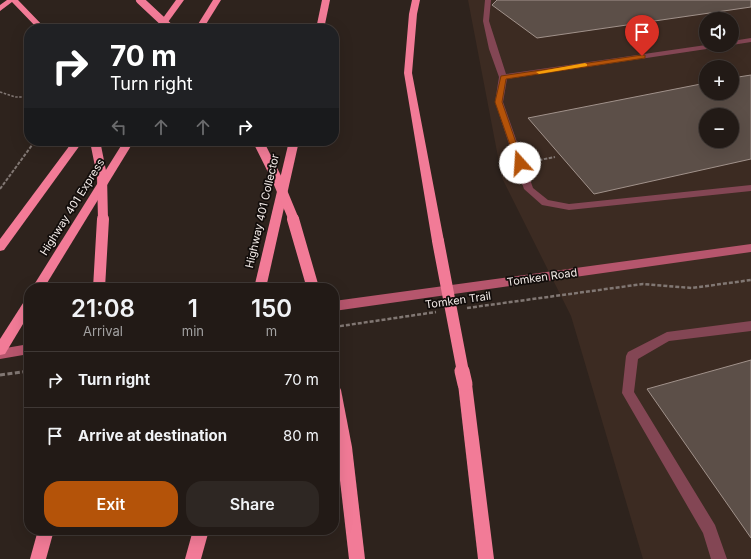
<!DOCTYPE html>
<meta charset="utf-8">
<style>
:root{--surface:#221a16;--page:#2e2723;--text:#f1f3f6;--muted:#a2a1a1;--line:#3f3835;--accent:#b45309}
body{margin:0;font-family:Inter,sans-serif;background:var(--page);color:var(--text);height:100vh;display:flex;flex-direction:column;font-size:15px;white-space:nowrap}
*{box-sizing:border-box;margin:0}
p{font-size:13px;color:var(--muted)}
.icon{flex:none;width:22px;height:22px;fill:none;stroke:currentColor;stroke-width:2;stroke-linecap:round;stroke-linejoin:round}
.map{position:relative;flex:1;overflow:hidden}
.side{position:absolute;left:24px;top:283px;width:315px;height:252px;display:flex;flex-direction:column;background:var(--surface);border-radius:16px;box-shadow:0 4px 16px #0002,0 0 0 1px var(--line)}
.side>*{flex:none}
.guide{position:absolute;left:24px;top:24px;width:315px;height:122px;border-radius:16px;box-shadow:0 4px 16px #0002,0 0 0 1px var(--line);background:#202124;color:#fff;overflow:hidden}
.buttons{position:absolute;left:699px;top:12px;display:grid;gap:8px}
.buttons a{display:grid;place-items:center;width:40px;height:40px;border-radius:50%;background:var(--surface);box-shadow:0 4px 16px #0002,0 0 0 1px var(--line);font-size:20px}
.pin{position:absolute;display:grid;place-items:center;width:34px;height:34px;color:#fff;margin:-41px -17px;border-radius:50% 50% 50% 0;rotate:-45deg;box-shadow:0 0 4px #0007}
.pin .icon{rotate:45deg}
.me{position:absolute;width:44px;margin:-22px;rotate:341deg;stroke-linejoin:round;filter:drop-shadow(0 0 3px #0008)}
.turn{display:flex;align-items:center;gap:14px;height:84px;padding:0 20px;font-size:18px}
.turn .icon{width:52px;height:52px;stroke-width:2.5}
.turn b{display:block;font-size:28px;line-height:34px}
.lanes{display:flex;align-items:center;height:38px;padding:0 20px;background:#0003;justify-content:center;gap:20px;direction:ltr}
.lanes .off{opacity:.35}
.eta{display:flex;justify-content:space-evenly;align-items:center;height:68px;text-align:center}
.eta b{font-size:24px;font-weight:600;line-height:28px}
.action{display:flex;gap:8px;margin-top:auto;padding:8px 20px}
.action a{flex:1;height:46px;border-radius:16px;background:var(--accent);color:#fff;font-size:16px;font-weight:600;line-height:46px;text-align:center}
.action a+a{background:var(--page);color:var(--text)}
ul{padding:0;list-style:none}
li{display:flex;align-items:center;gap:12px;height:56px;padding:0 20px;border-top:1px solid var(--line)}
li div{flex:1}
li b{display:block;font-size:15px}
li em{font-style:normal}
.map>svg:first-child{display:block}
.built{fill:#3c2b22;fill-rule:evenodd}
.building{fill:#5c4f48;stroke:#a1928b;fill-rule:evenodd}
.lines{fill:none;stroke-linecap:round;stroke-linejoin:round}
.path-far3{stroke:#817773;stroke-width:1.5;stroke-dasharray:2.5 1.5;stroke-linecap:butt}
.path-far2{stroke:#817773;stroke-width:2;stroke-dasharray:3.5 1.5;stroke-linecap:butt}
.path-far1{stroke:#817773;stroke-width:2.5;stroke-dasharray:4 2;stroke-linecap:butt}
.path{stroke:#817773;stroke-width:3;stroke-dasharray:5 2.5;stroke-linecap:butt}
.service{fill:#834654;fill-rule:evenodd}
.secondary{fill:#b6566d;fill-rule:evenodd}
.motorway{fill:#f27b97;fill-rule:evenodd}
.motorway-bridge-far3{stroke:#f27b97;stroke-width:8}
.motorway-bridge-far2{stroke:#f27b97;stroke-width:10}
.motorway-bridge-far1{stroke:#f27b97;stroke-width:12}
.motorway-bridge{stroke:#f27b97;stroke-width:15}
.route{fill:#b45309;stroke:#753606}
.slow{fill:#f59e0b}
.labels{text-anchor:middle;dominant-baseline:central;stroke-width:3.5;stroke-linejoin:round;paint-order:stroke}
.street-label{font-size:11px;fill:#f3ebe8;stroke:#120d0b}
</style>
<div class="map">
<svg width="751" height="559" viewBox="0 0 751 559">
<rect width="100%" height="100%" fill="#2e231d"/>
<path class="built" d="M 468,0 L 751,0 L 751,559 L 643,559 L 571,316 L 502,178 ZM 706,19 L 732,19 L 732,45 L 706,45 ZM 706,67 L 732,67 L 732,93 L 706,93 ZM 706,115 L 732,115 L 732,141 L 706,141 Z"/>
<g class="building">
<polygon points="497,0 751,0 751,7 537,38 492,5"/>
<path d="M 751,75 L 751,159 L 594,194 L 528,118 L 706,83 L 706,93 L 732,93 L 732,78 ZM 706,115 L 732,115 L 732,141 L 706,141 Z"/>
<polygon points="751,360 751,538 647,389"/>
</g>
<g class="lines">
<polyline class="path-far3" points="0,92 15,97 29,97"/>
<g class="path-far2">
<polyline points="534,161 555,157"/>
<polyline points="0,189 35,141"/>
</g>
<g class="path-far1">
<polyline points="467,308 643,284 692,288 751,280"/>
<polyline points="334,327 436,312"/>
<polyline points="25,372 29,371"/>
</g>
<polyline class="path" points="0,375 29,371"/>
<g class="service">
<polygon points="485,0 491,0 489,21 506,74 706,45 724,45 720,47 507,79 503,102 533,188 548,200 569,204 751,185 751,191 569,210 542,205 524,189 495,102 499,77 489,49 483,21"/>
<polygon points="751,38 751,42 732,45 731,45 732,41"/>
<polygon points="751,321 751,331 669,341 638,359 634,392 715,525 727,559 711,559 703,533 622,393 626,356 628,352 667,332"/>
</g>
<g class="secondary">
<polygon points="751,244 751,252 334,311 334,301"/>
<polygon points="29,344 29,354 0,359 0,349"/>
</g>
<g class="motorway">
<polygon points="7,0 18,0 46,29 38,29 12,2 0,11 0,5"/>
<polygon points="176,0 184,0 163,29 155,29"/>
<polygon points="213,0 221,0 203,29 195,29"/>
<polygon points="322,0 330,0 324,29 316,29"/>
<polygon points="412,0 420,0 417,14 412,73 444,241 438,245 432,241 404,73 409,14"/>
<polygon points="73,141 83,141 4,250 0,251 0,239"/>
<polygon points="124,141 134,141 44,288 32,288"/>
<polygon points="289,141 299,141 266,288 254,288"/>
<polygon points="29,298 29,314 5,354 0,355 0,339 25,300"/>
<polygon points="465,378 470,380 472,384 494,559 478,559 458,384 460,380"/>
<polygon points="334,384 339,386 341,390 352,447 365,559 349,559 334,428"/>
<polygon points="38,530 54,530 46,559 30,559"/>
<polygon points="193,530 209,530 201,559 185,559"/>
</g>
<polyline class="motorway-bridge-far3" points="140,0 171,29"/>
<g class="motorway-bridge-far2">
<polyline points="95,141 102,176 103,220"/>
<polyline points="258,141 277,179 294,220"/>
</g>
<g class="motorway-bridge-far1">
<polyline points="293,219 313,288"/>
<polyline points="438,241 463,372"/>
<polyline points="99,288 103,219"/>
</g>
<polyline class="motorway-bridge" points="462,371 465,384"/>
</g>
<polygon class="route" points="642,55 645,55 645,58 506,79 502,102 523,163 517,165 495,102 501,76"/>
<polygon class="slow" points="585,63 587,64 587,66 539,74 536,72"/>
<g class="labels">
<g class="street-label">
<text transform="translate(72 207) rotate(-58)">Highway 401 Express</text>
<text transform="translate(262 211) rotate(-77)">Highway 401 Collector</text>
<text transform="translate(542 277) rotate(-8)">Tomken Road</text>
<text transform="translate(458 300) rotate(-8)">Tomken Trail</text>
</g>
</g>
</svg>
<div class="buttons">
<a><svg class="icon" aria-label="sound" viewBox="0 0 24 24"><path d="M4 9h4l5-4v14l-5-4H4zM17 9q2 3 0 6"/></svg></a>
<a>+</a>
<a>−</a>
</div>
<div class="pin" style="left:642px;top:56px;background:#d93025"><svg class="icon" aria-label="arrive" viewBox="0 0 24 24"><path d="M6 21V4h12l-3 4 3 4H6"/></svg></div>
<svg class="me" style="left:520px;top:163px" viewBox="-20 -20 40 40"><circle r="19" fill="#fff"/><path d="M0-13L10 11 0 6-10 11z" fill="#b45309"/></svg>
<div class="guide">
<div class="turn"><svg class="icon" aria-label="right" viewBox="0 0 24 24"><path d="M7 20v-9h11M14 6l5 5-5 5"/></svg><div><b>70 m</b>Turn right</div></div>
<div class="lanes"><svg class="icon off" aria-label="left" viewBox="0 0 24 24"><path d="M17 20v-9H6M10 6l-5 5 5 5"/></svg><svg class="icon off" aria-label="ahead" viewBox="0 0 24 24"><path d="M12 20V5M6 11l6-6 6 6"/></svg><svg class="icon off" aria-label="ahead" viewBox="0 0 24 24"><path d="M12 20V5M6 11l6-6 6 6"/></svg><svg class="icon" aria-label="right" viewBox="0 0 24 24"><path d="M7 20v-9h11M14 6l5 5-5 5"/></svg></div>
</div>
<section class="side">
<div class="eta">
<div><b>21:08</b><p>Arrival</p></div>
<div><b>1</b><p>min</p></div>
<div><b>150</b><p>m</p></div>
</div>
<ul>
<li><svg class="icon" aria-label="right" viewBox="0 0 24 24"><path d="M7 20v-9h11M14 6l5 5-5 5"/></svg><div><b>Turn right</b></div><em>70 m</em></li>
<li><svg class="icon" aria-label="arrive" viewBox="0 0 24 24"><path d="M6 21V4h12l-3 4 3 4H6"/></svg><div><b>Arrive at destination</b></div><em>80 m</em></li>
</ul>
<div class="action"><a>Exit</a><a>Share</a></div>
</section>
</div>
